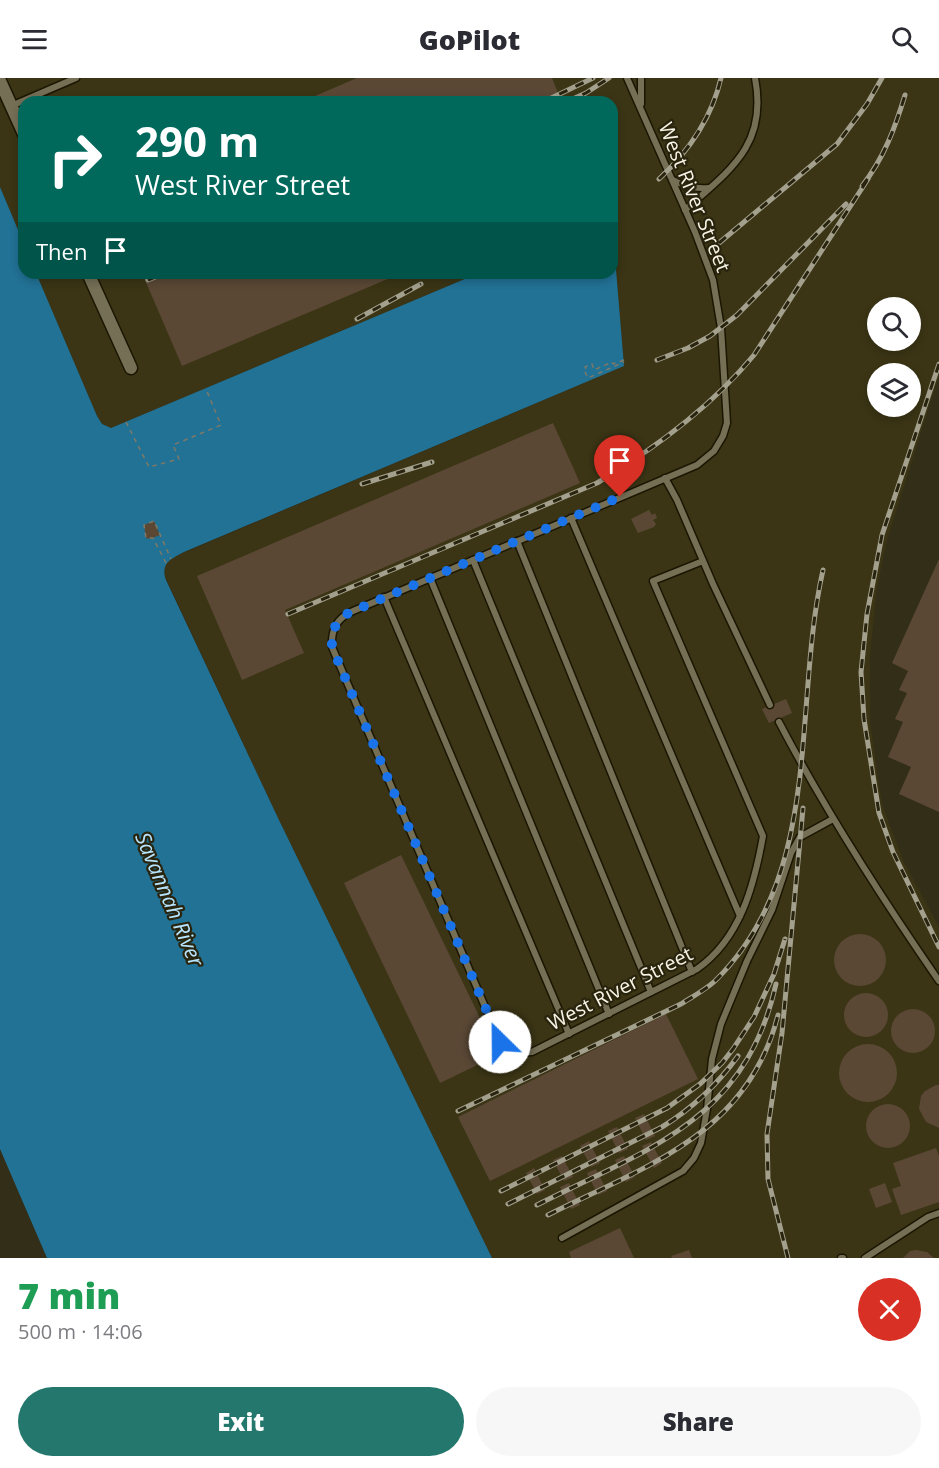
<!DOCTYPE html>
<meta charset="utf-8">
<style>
:root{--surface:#fff;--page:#f7f7f7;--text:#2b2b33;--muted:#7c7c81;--accent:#24776c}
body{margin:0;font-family:"Open Sans",sans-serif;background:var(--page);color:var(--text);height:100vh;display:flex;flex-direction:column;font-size:22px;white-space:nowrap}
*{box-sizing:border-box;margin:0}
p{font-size:20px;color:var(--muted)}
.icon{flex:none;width:33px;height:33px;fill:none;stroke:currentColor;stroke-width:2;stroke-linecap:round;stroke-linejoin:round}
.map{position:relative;height:1180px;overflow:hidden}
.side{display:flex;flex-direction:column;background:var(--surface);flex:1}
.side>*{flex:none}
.guide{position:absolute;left:18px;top:18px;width:600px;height:183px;border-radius:18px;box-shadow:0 3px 9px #0003;background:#00695c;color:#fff;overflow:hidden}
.buttons{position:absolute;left:867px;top:219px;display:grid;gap:12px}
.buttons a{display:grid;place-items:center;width:54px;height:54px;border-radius:50%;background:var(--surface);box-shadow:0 3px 9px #0003;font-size:30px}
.pin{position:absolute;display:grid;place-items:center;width:51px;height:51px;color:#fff;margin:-62px -26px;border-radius:50% 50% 50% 0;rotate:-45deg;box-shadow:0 0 6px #0007}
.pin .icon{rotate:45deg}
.me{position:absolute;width:66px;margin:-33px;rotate:337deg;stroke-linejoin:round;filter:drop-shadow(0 0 4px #0008)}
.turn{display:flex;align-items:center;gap:21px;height:126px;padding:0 18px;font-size:27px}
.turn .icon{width:78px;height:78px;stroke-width:2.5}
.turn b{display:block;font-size:42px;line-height:51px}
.then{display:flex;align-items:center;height:57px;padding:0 18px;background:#0003;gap:12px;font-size:22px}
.round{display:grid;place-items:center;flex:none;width:63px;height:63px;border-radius:32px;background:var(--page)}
.headline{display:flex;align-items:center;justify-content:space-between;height:102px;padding:0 18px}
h1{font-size:36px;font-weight:800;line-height:45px;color:#1e9e55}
.primary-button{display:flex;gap:12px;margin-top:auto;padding:12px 18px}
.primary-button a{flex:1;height:69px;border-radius:36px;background:var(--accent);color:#fff;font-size:24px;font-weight:800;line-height:69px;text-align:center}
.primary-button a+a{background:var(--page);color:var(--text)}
header{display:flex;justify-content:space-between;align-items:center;height:78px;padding:0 18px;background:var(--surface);font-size:27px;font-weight:800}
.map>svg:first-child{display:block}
.built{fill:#3b3515;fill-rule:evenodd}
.water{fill:#227296}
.building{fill:#5a4835}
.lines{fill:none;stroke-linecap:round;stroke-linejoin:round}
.lane-casing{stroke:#1b1601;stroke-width:9}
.street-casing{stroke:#1b1601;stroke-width:15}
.path{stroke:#7e7966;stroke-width:1.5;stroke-dasharray:4.5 4.5;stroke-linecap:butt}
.lane{stroke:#756f56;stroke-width:6}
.street{stroke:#756f56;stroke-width:12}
.rail-casing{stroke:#a3a08e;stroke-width:5}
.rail{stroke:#29240d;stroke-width:3;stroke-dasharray:9;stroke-linecap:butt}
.route{stroke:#1a73e8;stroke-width:10;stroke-dasharray:0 18}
.labels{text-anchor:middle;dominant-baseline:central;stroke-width:4.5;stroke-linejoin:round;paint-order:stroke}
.street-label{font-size:20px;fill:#f7f4e6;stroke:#29240d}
.water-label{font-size:21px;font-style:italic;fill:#b7e5fe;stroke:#29240d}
</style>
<header><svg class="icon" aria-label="menu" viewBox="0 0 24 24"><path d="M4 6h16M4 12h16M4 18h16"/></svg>GoPilot<svg class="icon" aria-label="search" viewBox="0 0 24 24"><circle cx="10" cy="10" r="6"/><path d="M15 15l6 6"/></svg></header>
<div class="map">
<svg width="939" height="1180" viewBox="0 0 939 1180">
<rect width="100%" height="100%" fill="#332e17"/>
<g class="built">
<path d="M 0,0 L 939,0 L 939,297 L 887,462 L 877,509 L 870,578 L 870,644 L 882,727 L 904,784 L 939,849 L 939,1180 L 492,1180 L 278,740 L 165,498 L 165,487 L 172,480 L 624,288 L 612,143 L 612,24 L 24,24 L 24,166 L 0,109 ZM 878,230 L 910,230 L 910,262 L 878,262 ZM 878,296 L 910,296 L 910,328 L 878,328 Z"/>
<polygon points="36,195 479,195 111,350 102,346 97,338"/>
</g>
<path class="water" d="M 0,109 L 24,166 L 24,195 L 36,195 L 97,338 L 102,346 L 111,350 L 479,195 L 612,195 L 612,143 L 624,288 L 184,474 C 171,481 160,485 166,502 L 278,740 L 492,1180 L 47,1180 L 0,1071 Z"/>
<g class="building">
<polygon points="357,0 552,0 558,15 549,19 551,24 301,24"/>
<polygon points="142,195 402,195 182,288"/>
<polygon points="553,345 580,405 285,532 304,575 242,602 197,498"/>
<polygon points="649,432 652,437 655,435 657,440 653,442 656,446 654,449 638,455 631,441"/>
<polygon points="154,443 160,457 150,461 146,460 144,447"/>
<polygon points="939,481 939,734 899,716 911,689 888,679 903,644 895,641 907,615 899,612 908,593 892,585"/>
<polygon points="786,621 792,635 769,645 762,631"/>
<polygon points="401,777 498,977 440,1005 344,805"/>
<circle cx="860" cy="882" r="26"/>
<circle cx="866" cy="937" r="22"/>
<circle cx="913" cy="953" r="22"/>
<polygon points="666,936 698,1001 490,1103 458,1039"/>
<circle cx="868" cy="995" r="29"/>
<polygon points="936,1007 939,1007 939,1050 926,1044 919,1031 921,1018 925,1013"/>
<circle cx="888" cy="1048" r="22"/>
<polygon points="644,1036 655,1058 646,1062 635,1040"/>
<polygon points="617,1049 628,1071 619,1075 608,1053"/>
<polygon points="589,1063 600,1085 591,1089 580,1068"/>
<polygon points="651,1064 662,1085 654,1090 642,1068"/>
<polygon points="936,1070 939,1078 939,1124 901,1137 892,1111 901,1108 893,1085"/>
<polygon points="562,1078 573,1099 564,1103 553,1082"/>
<polygon points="624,1078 635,1099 626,1104 615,1082"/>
<polygon points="534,1090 545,1112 537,1116 526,1095"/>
<polygon points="596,1091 607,1113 598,1117 587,1095"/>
<polygon points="569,1105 580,1127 571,1131 560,1109"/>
<polygon points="885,1105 892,1124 876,1130 869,1111"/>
<polygon points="620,1150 634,1180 571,1180 569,1174"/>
<polygon points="689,1172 692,1180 672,1180 671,1178"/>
<polygon points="916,1172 927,1174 934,1180 903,1180 910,1173"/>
</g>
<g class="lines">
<g class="lane-casing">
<g id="lane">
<path d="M 627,0 L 695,154 L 713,202 L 721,250 L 727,345 L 723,358 L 714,373 L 697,387 L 353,533 C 337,540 331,551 332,569 L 500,964 C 510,972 519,975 532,974 L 697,891 C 740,861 754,808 763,758 L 653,503 L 703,483"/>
<polyline points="641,26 641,0"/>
<polyline points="11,28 76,0"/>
<path d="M 673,102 C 685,109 695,111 709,110"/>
<path d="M 685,132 C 730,92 768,67 755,0"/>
<polyline points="665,400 677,422 713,506 770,627"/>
<polyline points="571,440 740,838"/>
<polyline points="517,463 692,894"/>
<polyline points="473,482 651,914"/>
<polyline points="430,500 609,936"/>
<polyline points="384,519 569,956"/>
<path d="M 779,644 C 826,734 881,819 939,903"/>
<polyline points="562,1160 683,1093 694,1080 701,1065 707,1031 712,981 721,946 747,883 772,832 791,775 800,759 833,741"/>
<polyline points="841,1180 843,1180"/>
<polyline points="865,1180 928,1139 939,1135"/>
</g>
</g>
<g class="street-casing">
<g id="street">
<polyline points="0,3 24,56"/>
<polyline points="88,195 131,290"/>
</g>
</g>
<g class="path">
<polyline points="612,161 613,160"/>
<polyline points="612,163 614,163"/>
<polyline points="624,282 613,286 612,284 594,292 592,286 585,289 586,291 584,292 588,300 624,284"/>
<polyline points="126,344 149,389 179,381 173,367 221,347 206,311"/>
<polyline points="166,485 153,460 146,460 144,447 154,443 171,481"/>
</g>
<use href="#lane" class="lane"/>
<use href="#street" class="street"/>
<g class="rail-casing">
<g id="rail">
<polyline points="543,24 593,0"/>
<polyline points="566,24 586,15 609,0"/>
<path d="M 659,101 C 688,74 712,39 721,0"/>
<path d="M 862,108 C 884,80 895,50 905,17"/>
<polyline points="719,165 837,66 867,26 882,0"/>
<polyline points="148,202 165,195"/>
<polyline points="357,241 421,206"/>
<polyline points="657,282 688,270 710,258 737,237 846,126"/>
<polyline points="939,286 882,457 867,536 861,594 864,641 879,735 893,774 939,869"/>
<polyline points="362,406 432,384"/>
<path d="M 288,536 L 597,405 C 654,371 711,329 754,277 L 868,101"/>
<path d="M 458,1033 L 681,926 C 692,919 705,912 715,903 C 825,795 792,629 823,492"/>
<polyline points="501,1113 667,1030 700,1006 722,985 733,971 754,939 774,896 785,861"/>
<path d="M 508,1126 L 662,1049 C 693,1030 717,1007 738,978"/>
<path d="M 537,1127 C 649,1070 745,1043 776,906"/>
<path d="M 548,1137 C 646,1088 748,1056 778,937"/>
<polyline points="788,1180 768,1101 767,1056 782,955 803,730"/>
</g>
</g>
<use href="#rail" class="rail"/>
</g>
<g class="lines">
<path class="route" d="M 500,964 L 332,569 C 331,551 337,540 353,533 L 620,419"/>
</g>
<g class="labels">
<g class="street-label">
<text transform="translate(695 119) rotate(68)">West River Street</text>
<text transform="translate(620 910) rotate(-27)">West River Street</text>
</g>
<g class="water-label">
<text transform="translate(170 821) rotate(67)">Savannah River</text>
</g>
</g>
</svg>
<div class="buttons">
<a><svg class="icon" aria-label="search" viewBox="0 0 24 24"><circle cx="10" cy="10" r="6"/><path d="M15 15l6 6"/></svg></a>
<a><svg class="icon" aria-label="layers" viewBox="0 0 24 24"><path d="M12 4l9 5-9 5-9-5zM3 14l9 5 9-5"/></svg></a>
</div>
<div class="pin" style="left:620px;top:419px;background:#d93025"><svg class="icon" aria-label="arrive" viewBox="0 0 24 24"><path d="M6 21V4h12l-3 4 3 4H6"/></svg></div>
<svg class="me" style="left:500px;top:964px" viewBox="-20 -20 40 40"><circle r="19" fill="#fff"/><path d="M0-13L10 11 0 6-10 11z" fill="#1a73e8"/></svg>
<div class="guide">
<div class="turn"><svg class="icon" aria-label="right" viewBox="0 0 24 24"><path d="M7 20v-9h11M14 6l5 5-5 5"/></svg><div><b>290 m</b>West River Street</div></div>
<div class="then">Then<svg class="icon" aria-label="arrive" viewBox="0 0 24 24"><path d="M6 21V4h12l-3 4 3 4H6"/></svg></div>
</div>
</div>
<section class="side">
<div class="headline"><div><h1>7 min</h1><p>500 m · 14:06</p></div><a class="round" style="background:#d93025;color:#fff"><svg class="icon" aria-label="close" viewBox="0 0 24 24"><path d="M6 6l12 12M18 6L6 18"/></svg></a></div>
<div class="primary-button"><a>Exit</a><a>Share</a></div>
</section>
